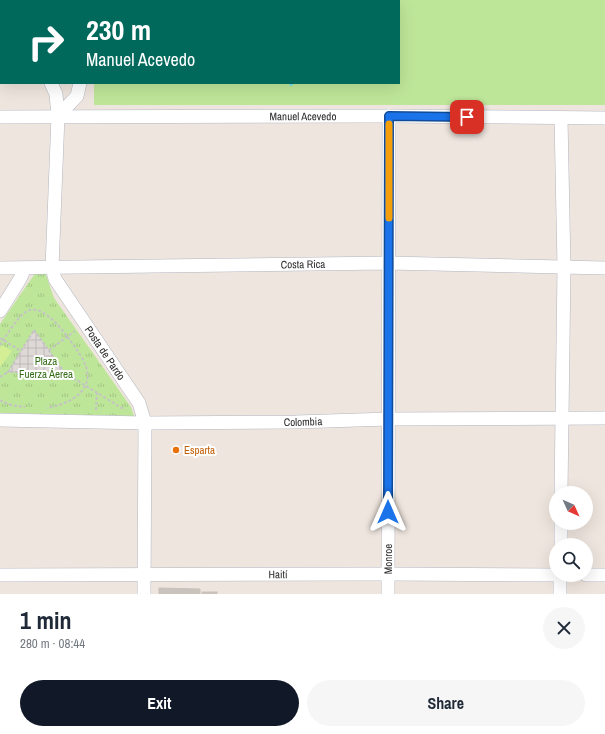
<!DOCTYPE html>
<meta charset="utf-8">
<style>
:root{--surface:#fff;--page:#f6f6f7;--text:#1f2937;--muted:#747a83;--accent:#111827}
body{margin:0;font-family:"Archivo Narrow",sans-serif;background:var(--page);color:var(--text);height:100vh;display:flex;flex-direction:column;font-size:15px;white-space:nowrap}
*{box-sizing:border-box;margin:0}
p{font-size:13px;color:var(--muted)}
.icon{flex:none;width:22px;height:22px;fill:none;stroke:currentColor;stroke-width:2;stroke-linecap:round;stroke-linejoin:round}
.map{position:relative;height:594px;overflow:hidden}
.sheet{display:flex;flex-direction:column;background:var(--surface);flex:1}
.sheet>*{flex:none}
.banner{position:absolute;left:0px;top:0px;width:400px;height:84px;box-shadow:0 4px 16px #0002;background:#00695c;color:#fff;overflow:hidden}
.needle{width:26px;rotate:135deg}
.buttons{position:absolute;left:549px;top:486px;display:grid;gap:8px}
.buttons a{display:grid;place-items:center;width:44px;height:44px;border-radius:50%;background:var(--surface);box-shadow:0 4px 16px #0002;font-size:20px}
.pin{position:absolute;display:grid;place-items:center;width:34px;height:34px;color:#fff;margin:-17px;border-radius:8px;box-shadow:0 2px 6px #0006}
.me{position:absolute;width:44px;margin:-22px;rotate:0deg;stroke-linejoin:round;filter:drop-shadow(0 0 3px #0008)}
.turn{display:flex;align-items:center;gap:14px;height:84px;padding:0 20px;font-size:18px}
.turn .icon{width:52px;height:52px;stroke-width:2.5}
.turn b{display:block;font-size:28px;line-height:34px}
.round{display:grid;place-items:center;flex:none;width:42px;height:42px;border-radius:21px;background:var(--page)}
.overview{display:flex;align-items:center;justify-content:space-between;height:68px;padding:0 20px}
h1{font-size:24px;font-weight:700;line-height:30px}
.action{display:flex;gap:8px;margin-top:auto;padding:8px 20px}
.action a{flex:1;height:46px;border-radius:24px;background:var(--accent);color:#fff;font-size:16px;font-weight:700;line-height:46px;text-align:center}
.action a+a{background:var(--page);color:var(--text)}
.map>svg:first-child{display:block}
.grass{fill:#bee699}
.park{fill:url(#park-tufts)}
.pitch{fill:#d4ee95}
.plaza{fill:url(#plaza-grid)}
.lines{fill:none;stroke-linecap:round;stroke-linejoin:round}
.stream{stroke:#6fe2f3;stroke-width:3.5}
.building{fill:#c9c3bd;stroke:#cac1b8}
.minor-casing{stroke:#b2b6c0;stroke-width:14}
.path{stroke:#c4c4c4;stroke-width:2;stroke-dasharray:3 2;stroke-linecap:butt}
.minor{stroke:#fff;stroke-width:13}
.route-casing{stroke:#114b97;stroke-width:10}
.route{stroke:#1a73e8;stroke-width:7}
.slow{stroke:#f59e0b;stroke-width:7}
.food-dot{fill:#e8710a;stroke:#fff;stroke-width:1.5}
.labels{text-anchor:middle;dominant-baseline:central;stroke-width:4;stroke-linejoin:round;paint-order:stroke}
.street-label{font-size:11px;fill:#2c2c2c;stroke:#fff}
.park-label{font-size:11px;fill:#366e18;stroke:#fff}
.food-label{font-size:11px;fill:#c56008;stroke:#fff;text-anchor:start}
</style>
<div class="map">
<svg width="605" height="594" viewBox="0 0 605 594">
<defs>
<pattern id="park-tufts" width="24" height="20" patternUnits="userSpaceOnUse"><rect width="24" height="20" fill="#bee699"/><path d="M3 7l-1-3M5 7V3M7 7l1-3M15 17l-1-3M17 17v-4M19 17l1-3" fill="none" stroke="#a3c584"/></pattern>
<pattern id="plaza-grid" width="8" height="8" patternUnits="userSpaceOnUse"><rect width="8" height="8" fill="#ded9d6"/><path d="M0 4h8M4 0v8" fill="none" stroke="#bfbab8"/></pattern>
</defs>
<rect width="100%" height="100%" fill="#eee5de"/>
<polygon class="grass" points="96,0 605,0 605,105 94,105 94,83 399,83 399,1"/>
<polygon class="park" points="36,272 45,272 54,298 131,407 134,416 0,413 0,324"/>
<polygon class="pitch" points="2,345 12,351 0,367 0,348"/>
<polygon class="plaza" points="34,330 49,350 65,373 8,372"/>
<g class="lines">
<g class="stream">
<polyline points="373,1 375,0"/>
<polyline points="291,84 292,83"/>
</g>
</g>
<g class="building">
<polygon points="159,588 200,589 200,594 159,594"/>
<rect x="202" y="592" width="15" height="2"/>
</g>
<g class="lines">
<g class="minor-casing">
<g id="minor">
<polyline points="82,1 82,0"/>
<polyline points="0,23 1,24"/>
<path id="s1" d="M 51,83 L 56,94 L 58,116 L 52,268 L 55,279 L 139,403 L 145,423 L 144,594"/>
<polyline points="58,116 77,96 80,83"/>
<path id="s2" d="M 0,117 L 389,116 L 605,118"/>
<polyline points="561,118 564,267 561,493"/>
<path id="s3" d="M 0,268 L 389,263 L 605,268"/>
<polyline points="0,311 20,279 25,268"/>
<path id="s4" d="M 0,420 L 145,423 L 296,422 L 389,419 L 605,418"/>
<polyline points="561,545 561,523"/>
<path id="s5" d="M 0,575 L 388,574 L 556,575"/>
<polyline points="586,575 605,575"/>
<path id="s6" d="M 388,594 L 389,116"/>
<polyline points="560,594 560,575"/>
</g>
</g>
<g class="path">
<polygon points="34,330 65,373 8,372"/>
<polyline points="0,338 21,351"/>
<path d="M 0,345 C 7,335 19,313 30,310 C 46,306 66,334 74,346 C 79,353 85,361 87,370 C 92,394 65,405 47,408"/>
<polyline points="49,350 75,331"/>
<polyline points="65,373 125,410"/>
<polyline points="0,377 8,372"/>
<path d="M 0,400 C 7,405 16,406 25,407"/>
<polyline points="96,410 97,393"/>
</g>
<use href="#minor" class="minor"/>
</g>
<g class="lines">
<g class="route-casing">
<polyline id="route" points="388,512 389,116 467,117"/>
</g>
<use href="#route" class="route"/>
<polyline class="slow" points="389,218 389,124"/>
</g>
<circle class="food-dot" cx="176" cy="450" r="4"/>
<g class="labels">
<g class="street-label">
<text stroke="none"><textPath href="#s2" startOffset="303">Manuel Acevedo</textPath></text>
<text stroke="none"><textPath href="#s3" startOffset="303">Costa Rica</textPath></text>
<text stroke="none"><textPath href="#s1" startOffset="287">Posta de Pardo</textPath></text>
<text stroke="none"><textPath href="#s4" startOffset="303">Colombia</textPath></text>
<text stroke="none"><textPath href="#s6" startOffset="35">Monroe</textPath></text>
<text stroke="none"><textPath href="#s5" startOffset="278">Haití</textPath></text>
</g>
<g class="park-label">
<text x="46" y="361">Plaza<tspan x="46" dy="13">Fuerza Áerea</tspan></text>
</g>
<g class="food-label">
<text x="184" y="450">Esparta</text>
</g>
</g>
</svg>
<div class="buttons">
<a><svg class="needle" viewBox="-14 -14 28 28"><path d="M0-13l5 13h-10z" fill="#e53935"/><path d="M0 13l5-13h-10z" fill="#747a83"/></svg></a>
<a><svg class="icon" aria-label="search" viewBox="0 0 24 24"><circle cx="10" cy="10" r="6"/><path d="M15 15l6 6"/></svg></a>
</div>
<div class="pin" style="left:467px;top:117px;background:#d93025"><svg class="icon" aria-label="arrive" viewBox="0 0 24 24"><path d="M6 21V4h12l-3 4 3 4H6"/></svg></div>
<svg class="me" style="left:388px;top:512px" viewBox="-20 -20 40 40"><path d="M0-17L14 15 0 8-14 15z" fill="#1a73e8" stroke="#fff" stroke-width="4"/></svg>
<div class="banner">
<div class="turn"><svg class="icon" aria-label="right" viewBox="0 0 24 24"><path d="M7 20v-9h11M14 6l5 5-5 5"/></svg><div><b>230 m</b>Manuel Acevedo</div></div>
</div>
</div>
<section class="sheet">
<div class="overview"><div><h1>1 min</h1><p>280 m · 08:44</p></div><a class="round"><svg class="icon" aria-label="close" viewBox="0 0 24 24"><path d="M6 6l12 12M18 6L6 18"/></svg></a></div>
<div class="action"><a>Exit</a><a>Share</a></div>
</section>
